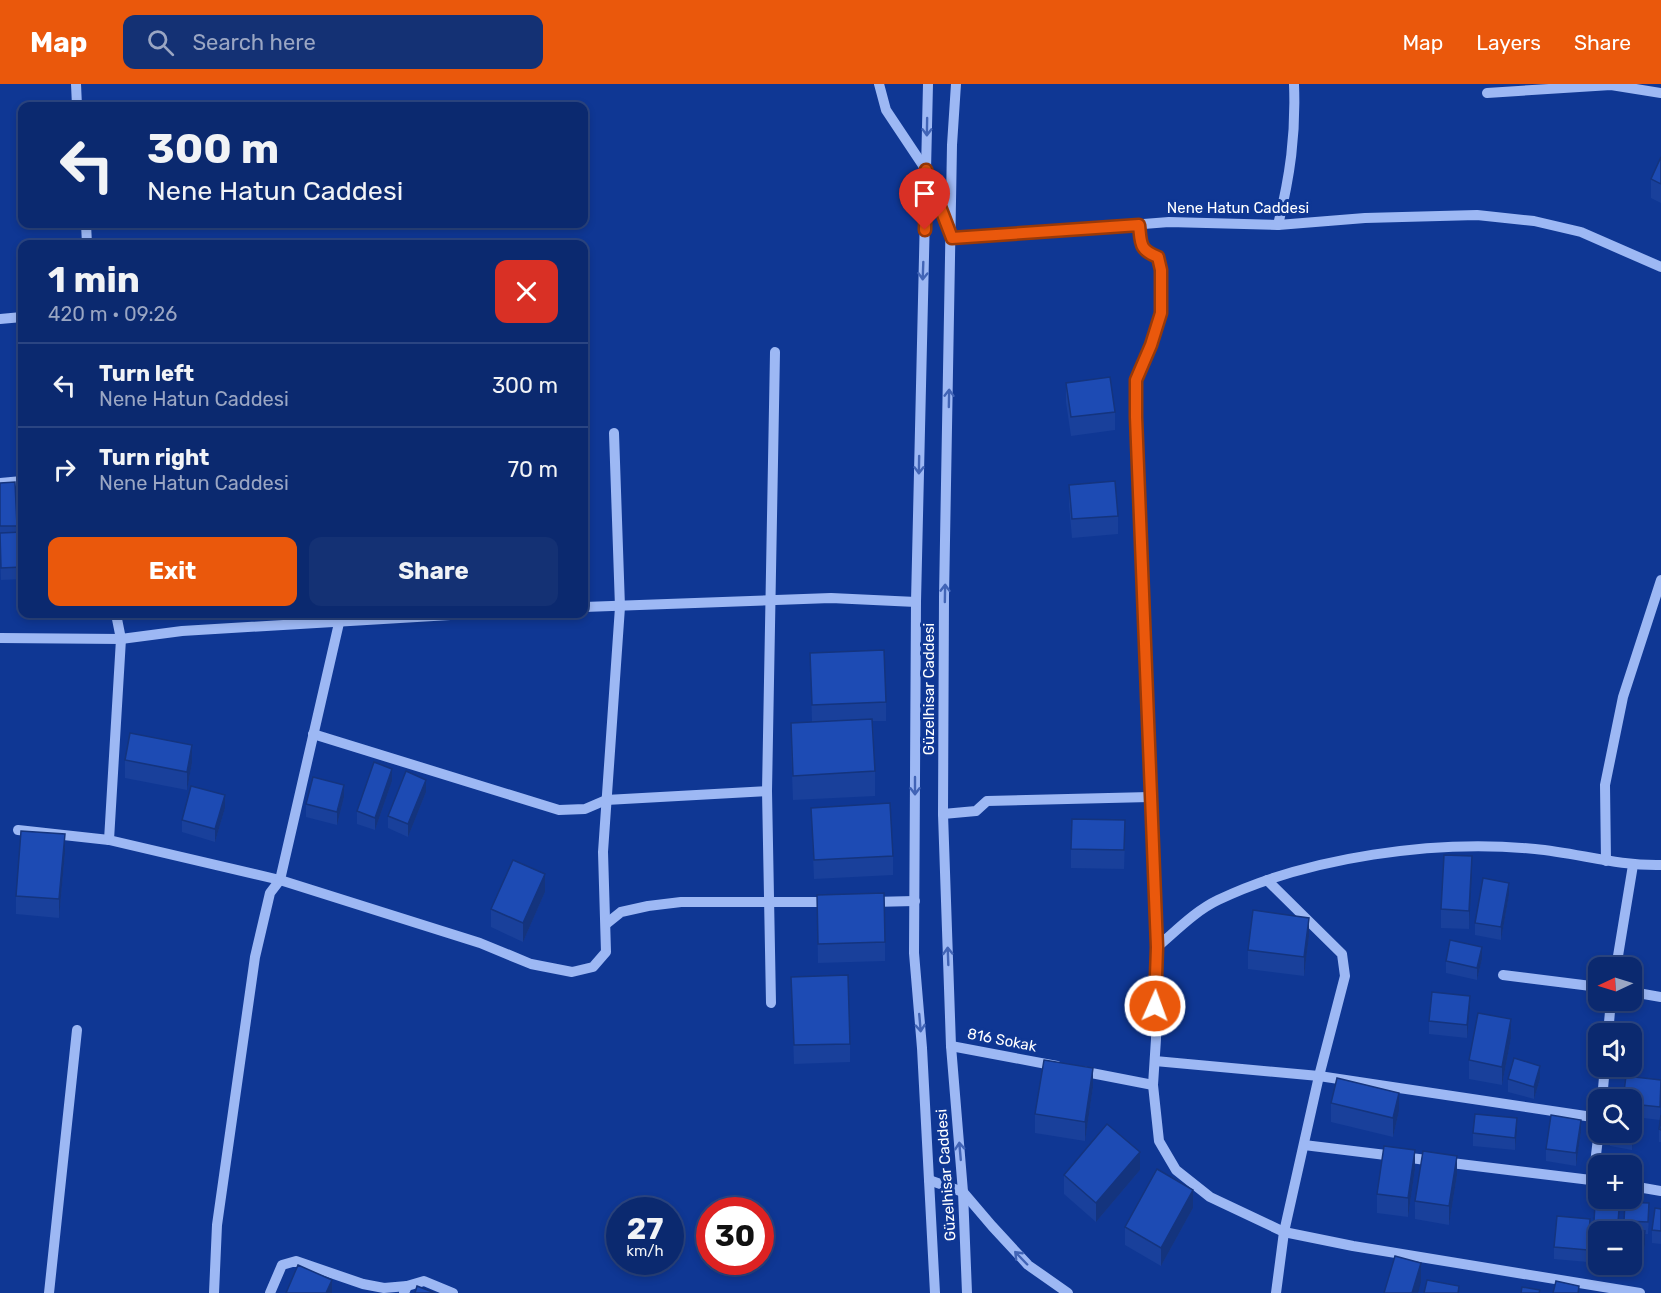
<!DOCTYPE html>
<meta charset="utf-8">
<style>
:root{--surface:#0b296f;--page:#143174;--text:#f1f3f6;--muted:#9aa6c3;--line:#2b4582;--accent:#ea580c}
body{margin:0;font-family:Rubik,sans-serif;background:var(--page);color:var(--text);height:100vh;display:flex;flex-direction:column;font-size:22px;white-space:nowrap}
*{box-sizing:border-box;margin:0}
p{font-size:20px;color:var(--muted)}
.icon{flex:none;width:33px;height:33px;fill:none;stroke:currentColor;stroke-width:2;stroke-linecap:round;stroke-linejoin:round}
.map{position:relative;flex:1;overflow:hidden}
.drawer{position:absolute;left:18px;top:156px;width:570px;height:378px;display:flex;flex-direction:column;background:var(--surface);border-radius:12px;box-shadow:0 3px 9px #0003,0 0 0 2px var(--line)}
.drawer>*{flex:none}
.guide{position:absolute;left:18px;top:18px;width:570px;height:126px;border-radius:12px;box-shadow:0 3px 9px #0003,0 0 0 2px var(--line);background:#0b296f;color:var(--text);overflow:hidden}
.needle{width:39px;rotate:266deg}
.controls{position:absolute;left:1588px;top:873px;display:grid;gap:12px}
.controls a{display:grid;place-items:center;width:54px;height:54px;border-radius:12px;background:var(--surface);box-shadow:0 3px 9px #0003,0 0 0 2px var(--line);font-size:30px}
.speed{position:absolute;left:606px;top:1113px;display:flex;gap:12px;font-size:30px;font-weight:700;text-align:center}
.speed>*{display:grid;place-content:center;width:78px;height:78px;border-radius:50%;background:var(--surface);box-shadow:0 3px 9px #0003,0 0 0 2px var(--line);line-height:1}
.speed small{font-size:15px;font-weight:400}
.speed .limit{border:9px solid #d22;background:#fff;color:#111}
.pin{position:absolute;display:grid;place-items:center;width:51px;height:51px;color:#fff;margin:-62px -26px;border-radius:50% 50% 50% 0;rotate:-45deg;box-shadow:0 0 6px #0007}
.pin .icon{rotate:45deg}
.me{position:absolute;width:66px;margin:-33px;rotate:2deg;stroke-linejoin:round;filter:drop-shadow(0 0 4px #0008)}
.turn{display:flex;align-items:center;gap:21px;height:126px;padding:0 30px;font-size:27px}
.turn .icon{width:78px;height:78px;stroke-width:2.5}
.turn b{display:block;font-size:42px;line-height:51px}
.round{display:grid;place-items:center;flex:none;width:63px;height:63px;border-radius:12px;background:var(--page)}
.headline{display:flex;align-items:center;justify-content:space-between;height:102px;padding:0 30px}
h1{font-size:36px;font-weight:700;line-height:45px}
.primary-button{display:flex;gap:12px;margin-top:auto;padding:12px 30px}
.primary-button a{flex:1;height:69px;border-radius:12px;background:var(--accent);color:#fff;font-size:24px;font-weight:700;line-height:69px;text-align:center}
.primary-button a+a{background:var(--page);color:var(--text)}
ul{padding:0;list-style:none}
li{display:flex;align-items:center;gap:18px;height:84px;padding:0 30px;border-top:2px solid var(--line)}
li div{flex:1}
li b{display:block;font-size:22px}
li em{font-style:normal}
header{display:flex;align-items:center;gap:36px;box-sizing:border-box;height:84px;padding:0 30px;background:var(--accent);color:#fff}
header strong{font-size:28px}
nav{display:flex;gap:33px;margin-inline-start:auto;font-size:21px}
.search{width:420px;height:54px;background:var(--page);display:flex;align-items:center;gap:15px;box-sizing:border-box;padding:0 21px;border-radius:12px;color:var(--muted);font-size:22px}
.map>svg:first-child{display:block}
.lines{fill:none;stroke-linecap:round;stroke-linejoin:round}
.minor{stroke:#9db8f4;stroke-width:10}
.wall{fill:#19409b}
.shaded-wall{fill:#14347e}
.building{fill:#1d4bb4;stroke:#14347e;stroke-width:1.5}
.oneway{stroke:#4164b6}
.route-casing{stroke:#983908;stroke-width:15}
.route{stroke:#ea580c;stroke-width:10}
.labels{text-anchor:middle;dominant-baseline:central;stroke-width:6;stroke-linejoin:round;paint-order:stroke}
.street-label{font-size:15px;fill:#fff;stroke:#0f3794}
</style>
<header>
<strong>Map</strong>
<div class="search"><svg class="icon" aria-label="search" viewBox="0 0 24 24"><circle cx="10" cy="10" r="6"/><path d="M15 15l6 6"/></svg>Search here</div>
<nav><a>Map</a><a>Layers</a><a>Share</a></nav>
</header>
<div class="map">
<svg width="1661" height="1209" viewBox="0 0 1661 1209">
<rect width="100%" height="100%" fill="#0f3794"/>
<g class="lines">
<g class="minor">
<polyline points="76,0 77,22"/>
<polyline points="879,0 886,26 926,86 952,155 1169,138 1278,141 1365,134 1477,131 1534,137 1581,148 1661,183"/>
<polyline points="928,0 916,518 914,869 922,964 935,1209"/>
<polyline points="956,0 952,61 944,513 943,730 951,962 963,1108 967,1209"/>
<polyline points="1487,9 1611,1 1661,9"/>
<polyline points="86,140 87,160"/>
<polyline points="1139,141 1141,162 1148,170 1158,173 1161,186 1162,229 1151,261 1136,296 1136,333 1157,863 1156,955 1153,1001 1159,1057 1176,1086 1210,1113 1284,1148 1353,1162 1640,1209"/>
<path d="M 1278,141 C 1290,92 1296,51 1294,0"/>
<polyline points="0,235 22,233"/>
<polyline points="0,399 22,397"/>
<polyline points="584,523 831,514 916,518"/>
<polyline points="0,554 121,555 182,547 467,530"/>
<polyline points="313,650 559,726 585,725 606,716 767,707"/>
<polyline points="943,730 976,727 987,717 1150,713"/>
<polyline points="18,746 109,756 280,796 480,859 531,880 572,888 593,883 606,868 603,768 620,523 614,349"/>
<polyline points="109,756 121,555 116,530"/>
<polyline points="1606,777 1605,701 1623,613 1661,496"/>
<polyline points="1267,796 1342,870 1345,892 1319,992 1284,1148 1276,1209"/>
<polyline points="872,818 915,817"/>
<polyline points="606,840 621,828 648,822 681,818 829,818"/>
<path d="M 1157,863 C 1176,847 1195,827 1218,816 C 1308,773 1436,755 1535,765 C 1578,769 1617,782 1661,781"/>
<polyline points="1616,884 1633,781"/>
<polyline points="1503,891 1599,903"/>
<polyline points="1632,908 1661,913"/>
<polyline points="771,919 767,707 775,268"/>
<polyline points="1608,950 1611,916"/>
<polyline points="951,962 1057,982"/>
<polyline points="1155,977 1319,992 1599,1034"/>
<polyline points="1081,987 1153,1001"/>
<polyline points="1602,1016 1605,982"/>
<polyline points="1304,1061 1599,1097"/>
<polyline points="929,1096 963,1108 992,1142 1028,1181 1068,1209"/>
<polyline points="1593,1096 1599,1046"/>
<polyline points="1632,1102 1661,1107"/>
<polyline points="407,1202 424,1197 453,1209"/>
<polyline points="49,1209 77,946"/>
<polyline points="214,1209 217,1141 255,873 270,809 280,796 339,539 338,530"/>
<polyline points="270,1209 282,1181 296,1177 363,1200 384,1204 407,1202 404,1209"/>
</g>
</g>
<g class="wall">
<polygon points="1661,73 1661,119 1651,114 1651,95"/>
<polygon points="1066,299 1115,328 1115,346 1071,352 1066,318"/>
<polygon points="15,398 17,448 22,448 22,495 1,496 0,468 0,399"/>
<polygon points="1069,401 1118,432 1118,450 1072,454 1069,420"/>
<polygon points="810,569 886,618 886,637 873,637 875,687 875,712 793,716 791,664 791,639 812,638"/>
<polygon points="125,676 192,679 187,706 125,694"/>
<polygon points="392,697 375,746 357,740 357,727"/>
<polygon points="426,708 408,753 388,744 388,732"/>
<polygon points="344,713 337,741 306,733 306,720"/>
<polygon points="225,724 215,758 182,748 182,736"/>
<polygon points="811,724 893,772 893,791 814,795"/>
<polygon points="1125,755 1124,785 1071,784 1071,765"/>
<polygon points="65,769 59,834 16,830 16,812"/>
<polygon points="1472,791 1469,845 1441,844 1441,825"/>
<polygon points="545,808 523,858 491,843 491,825"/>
<polygon points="817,811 885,858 885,877 818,879"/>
<polygon points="1509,811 1501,856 1475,851 1475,839"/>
<polygon points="1309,852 1304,892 1248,885 1248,866"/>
<polygon points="1482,875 1477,896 1446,889 1446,877"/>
<polygon points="791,893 850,960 850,978 794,980"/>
<polygon points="1470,924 1467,954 1429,950 1429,937"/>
<polygon points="1511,954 1502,1001 1469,995 1469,976"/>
<polygon points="1508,995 1540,995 1534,1015 1508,1008"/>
<polygon points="1661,996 1660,1036 1635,1033 1635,1044 1632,1066 1610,1062 1610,1048 1632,1048 1632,1016"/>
<polygon points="1093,1003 1085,1057 1035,1049 1035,1030"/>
<polygon points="1331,1019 1399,1027 1393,1053 1331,1038"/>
<polygon points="1661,1031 1661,1058 1659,1058 1659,1045"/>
<polygon points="1517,1047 1515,1066 1473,1062 1473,1049"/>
<polygon points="1581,1048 1576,1082 1546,1077 1546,1065"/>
<polygon points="1415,1085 1408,1133 1377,1129 1377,1110"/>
<polygon points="1140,1086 1096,1138 1064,1110 1064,1091"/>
<polygon points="1457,1091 1449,1141 1415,1135 1415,1117"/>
<polygon points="1620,1114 1618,1148 1599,1148 1599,1178 1594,1177 1594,1165 1597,1149 1594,1149 1594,1137"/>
<polygon points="1625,1118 1649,1131 1648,1150 1645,1150 1645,1160 1642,1182 1632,1180 1632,1148 1624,1148"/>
<polygon points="1193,1124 1161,1182 1125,1161 1125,1143"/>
<polygon points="1661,1125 1661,1160 1652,1159 1652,1146"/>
<polygon points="1590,1148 1588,1178 1554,1175 1554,1163"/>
</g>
<g class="shaded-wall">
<polygon points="192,661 192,679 187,706 187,688"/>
<polygon points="392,685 392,697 375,746 375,734"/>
<polygon points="426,696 426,708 408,753 408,740"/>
<polygon points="344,701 344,713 337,741 337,728"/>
<polygon points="225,711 225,724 215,758 215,745"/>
<polygon points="65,750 65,769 59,834 59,815"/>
<polygon points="1472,772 1472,791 1469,845 1469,827"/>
<polygon points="545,790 545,808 523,858 523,839"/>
<polygon points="1509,799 1509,811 1501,856 1501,843"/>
<polygon points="1309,834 1309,852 1304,892 1304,873"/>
<polygon points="1482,863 1482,875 1477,896 1477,884"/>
<polygon points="1470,912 1470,924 1467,954 1467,941"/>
<polygon points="1511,935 1511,954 1502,1001 1502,983"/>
<polygon points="1540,982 1540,995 1534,1015 1534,1003"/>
<polygon points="1093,984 1093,1003 1085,1057 1085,1038"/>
<polygon points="1399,1009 1399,1027 1393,1053 1393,1034"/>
<polygon points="1635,1031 1635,1044 1632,1066 1632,1053"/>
<polygon points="1517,1034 1517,1047 1515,1066 1515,1054"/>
<polygon points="1581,1036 1581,1048 1576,1082 1576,1069"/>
<polygon points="1415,1066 1415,1085 1408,1133 1408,1114"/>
<polygon points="1140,1068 1140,1086 1096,1138 1096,1119"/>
<polygon points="1457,1072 1457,1091 1449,1141 1449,1122"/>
<polygon points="1193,1106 1193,1124 1161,1182 1161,1164"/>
<polygon points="1590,1135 1590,1148 1588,1178 1588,1166"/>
<polygon points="1645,1147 1645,1160 1642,1182 1642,1169"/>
<polygon points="1421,1179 1421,1198 1418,1209 1412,1209"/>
<polygon points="332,1196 332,1209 326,1209"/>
</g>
<g class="building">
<polygon points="1661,73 1661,100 1651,95"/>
<polygon points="1110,293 1115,328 1071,333 1066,299"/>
<polygon points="1115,397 1118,432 1072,435 1069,401"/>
<polygon points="15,398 17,442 0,442 0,399"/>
<polygon points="22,448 22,483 1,484 0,449"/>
<polygon points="884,566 886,618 812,621 810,569"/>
<polygon points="872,635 875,687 793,692 791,639"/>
<polygon points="130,649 192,661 187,688 125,676"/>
<polygon points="374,678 392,685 375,734 357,727"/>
<polygon points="406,687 426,696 408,740 388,732"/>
<polygon points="313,693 344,701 337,728 306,720"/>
<polygon points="191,702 225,711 215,745 182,736"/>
<polygon points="890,719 893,772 814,776 811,724"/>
<polygon points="1072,735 1125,736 1124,766 1071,765"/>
<polygon points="21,747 65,750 59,815 16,812"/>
<polygon points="1444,771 1472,772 1469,827 1441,825"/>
<polygon points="513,776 545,790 523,839 491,825"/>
<polygon points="1483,794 1509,799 1501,843 1475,839"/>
<polygon points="884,809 885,858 818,860 817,811"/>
<polygon points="1253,826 1309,834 1304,873 1248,866"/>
<polygon points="1450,856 1482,863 1477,884 1446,877"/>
<polygon points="848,891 850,960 794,961 791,893"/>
<polygon points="1432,908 1470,912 1467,941 1429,937"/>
<polygon points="1478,929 1511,935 1502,983 1469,976"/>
<polygon points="1514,974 1540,982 1534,1003 1508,995"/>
<polygon points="1044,976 1093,984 1085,1038 1035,1030"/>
<polygon points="1626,992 1661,996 1660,1023 1632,1020 1632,1016 1623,1016"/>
<polygon points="1337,994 1399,1009 1393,1034 1331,1019"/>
<polygon points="1475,1030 1517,1034 1515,1054 1473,1049"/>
<polygon points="1551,1031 1581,1036 1576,1069 1546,1065"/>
<polygon points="1632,1031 1635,1031 1632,1053 1610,1050 1610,1048 1632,1048"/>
<polygon points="1661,1031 1661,1046 1659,1045"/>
<polygon points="1107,1040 1140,1068 1096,1119 1064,1091"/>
<polygon points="1384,1062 1415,1066 1408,1114 1377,1110"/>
<polygon points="1423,1067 1457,1072 1449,1122 1415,1117"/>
<polygon points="1157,1085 1193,1106 1161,1164 1125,1143"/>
<polygon points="1596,1104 1599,1104 1599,1114 1620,1114 1618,1138 1594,1137"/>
<polygon points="1625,1118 1649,1119 1648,1138 1624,1137"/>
<polygon points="1655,1124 1661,1125 1661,1147 1652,1146"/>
<polygon points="1557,1132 1590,1135 1588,1166 1554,1163"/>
<polygon points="1598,1140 1617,1143 1616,1148 1599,1148 1599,1165 1594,1165"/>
<polygon points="1628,1145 1645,1147 1642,1169 1632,1168 1632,1148 1628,1148"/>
<polygon points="1395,1172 1421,1179 1412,1209 1384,1209"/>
<polygon points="298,1181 332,1196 326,1209 286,1209"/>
<polygon points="1427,1196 1459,1202 1458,1209 1424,1209"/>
<polygon points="1556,1197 1579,1202 1578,1209 1553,1209"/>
<polygon points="417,1202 435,1209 415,1209"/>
<polygon points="1522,1203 1540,1206 1539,1209 1521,1209"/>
</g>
<defs><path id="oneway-shaft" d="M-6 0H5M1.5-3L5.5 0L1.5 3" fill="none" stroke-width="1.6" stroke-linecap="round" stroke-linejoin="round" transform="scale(1.5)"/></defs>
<g class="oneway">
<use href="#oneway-shaft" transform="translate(927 43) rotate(91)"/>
<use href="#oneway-shaft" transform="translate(923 187) rotate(92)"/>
<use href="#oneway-shaft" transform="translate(949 314) rotate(-89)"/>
<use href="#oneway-shaft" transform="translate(919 381) rotate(91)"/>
<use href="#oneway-shaft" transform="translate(945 509) rotate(-89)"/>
<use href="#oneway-shaft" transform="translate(915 702) rotate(90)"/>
<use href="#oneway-shaft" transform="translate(948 872) rotate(-92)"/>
<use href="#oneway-shaft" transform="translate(920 939) rotate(85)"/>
<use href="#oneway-shaft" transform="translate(960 1067) rotate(-95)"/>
<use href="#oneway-shaft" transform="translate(1021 1174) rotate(-134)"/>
</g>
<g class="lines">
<g class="route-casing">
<path id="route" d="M 925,146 L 926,86 L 952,154 L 1139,141 C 1141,159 1139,166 1158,173 L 1161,186 L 1161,229 L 1151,261 L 1136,296 L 1136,333 L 1157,863 L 1155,922"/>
</g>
<use href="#route" class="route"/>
</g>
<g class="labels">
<g class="street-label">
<text x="1238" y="124">Nene Hatun Caddesi</text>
<text transform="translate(929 605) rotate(-90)">Güzelhisar Caddesi</text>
<text transform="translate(1002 956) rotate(11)">816 Sokak</text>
<text transform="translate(946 1091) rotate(-94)">Güzelhisar Caddesi</text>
</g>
</g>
</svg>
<div class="controls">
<a><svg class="needle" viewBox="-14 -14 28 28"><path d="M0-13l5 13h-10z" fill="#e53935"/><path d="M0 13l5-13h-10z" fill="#9aa6c3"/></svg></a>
<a><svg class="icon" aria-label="sound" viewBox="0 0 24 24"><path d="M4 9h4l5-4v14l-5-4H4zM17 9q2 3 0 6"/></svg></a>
<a><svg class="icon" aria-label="search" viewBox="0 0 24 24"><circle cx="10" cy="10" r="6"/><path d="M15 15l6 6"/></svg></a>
<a>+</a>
<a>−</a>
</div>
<div class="speed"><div>27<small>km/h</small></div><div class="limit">30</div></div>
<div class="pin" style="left:925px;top:146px;background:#d93025"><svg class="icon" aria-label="arrive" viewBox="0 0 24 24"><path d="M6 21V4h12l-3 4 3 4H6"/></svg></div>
<svg class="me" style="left:1155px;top:922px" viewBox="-20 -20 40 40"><circle r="17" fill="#ea580c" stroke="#fff" stroke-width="3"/><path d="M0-11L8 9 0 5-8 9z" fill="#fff"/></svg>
<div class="guide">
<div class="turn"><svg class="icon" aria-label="left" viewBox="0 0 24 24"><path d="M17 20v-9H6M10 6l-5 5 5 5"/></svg><div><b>300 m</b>Nene Hatun Caddesi</div></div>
</div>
<section class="drawer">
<div class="headline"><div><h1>1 min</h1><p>420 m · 09:26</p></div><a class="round" style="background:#d93025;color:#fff"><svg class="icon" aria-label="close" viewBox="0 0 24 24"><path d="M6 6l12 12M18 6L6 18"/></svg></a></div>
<ul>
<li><svg class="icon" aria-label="left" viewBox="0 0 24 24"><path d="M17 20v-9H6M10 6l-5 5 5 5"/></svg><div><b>Turn left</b><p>Nene Hatun Caddesi</p></div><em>300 m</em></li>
<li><svg class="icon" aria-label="right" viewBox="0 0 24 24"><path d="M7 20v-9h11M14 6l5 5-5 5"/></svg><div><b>Turn right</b><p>Nene Hatun Caddesi</p></div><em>70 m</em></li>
</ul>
<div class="primary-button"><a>Exit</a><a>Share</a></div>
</section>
</div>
